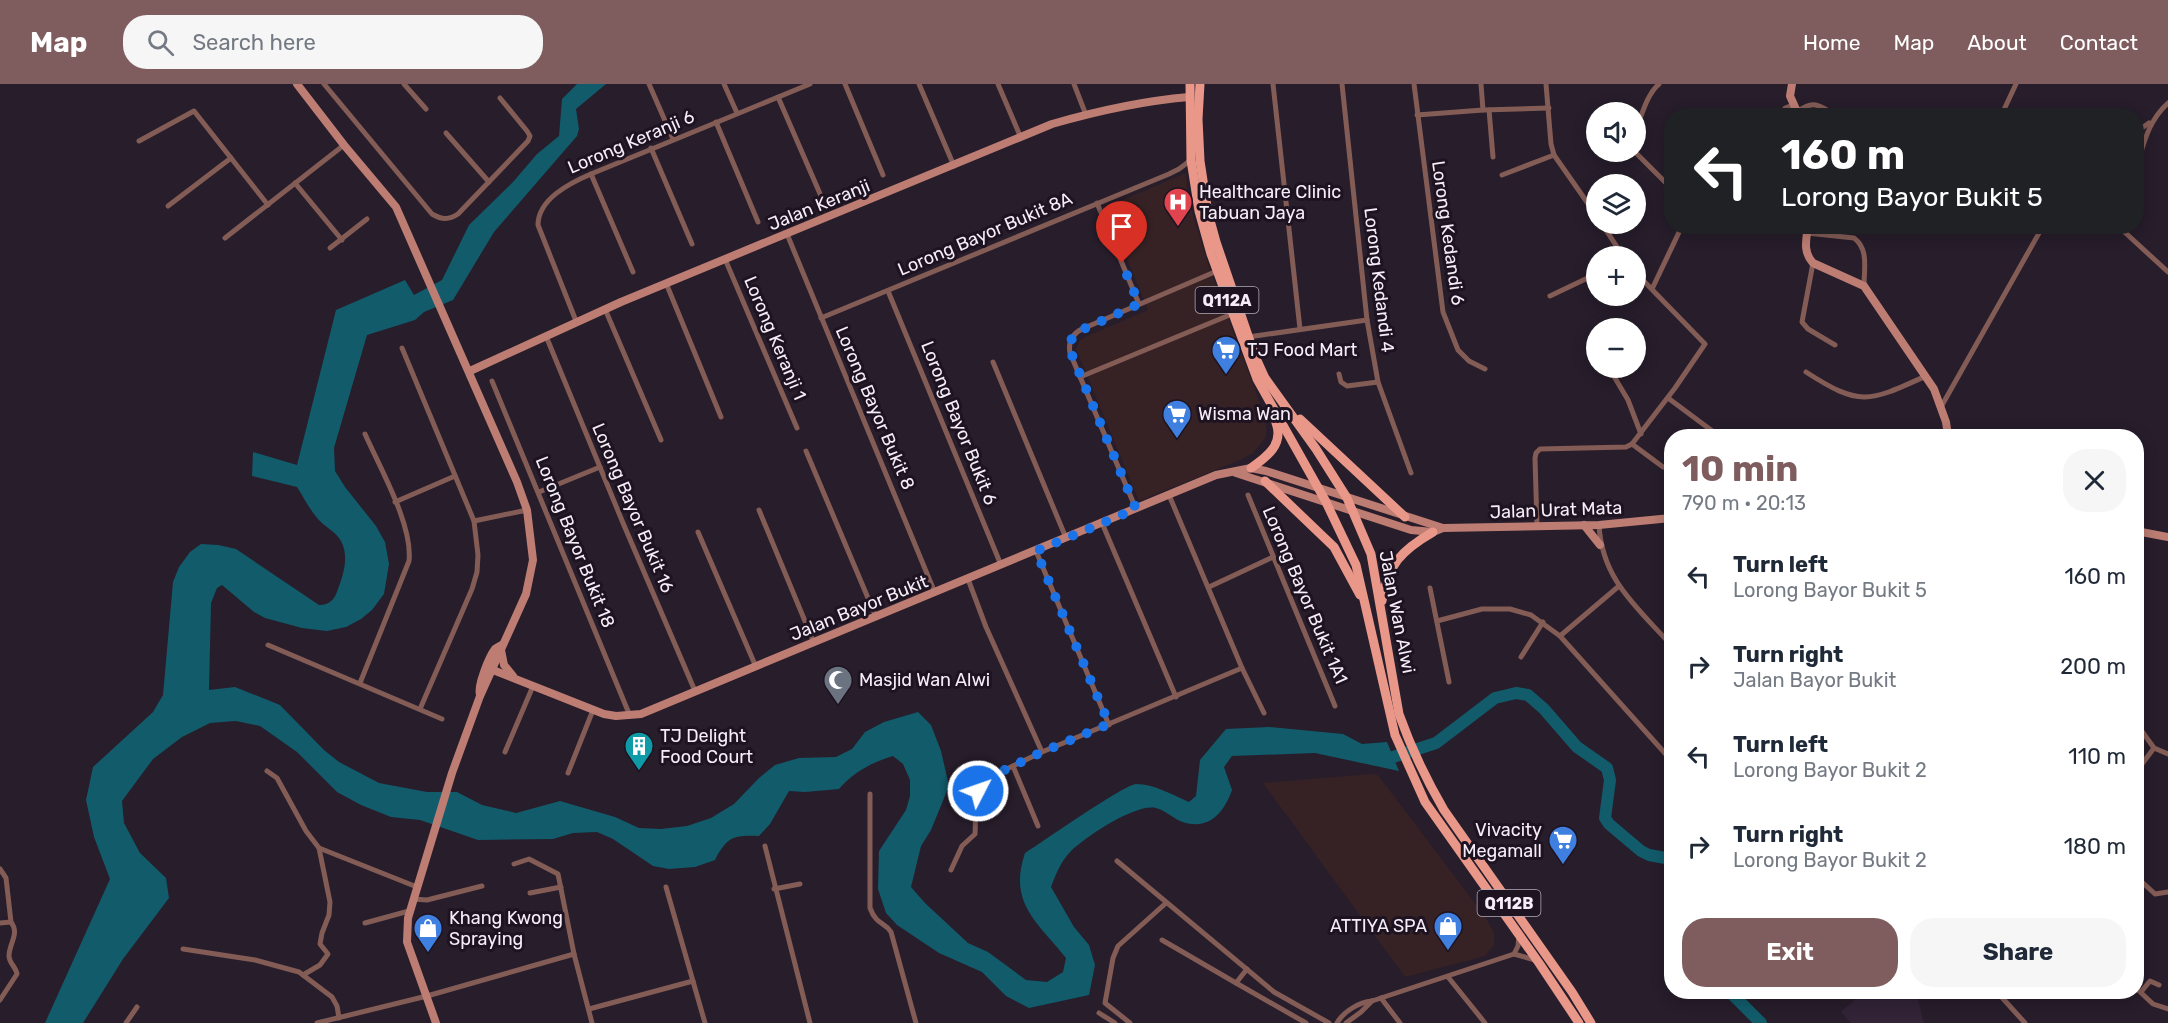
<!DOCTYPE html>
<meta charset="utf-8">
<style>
:root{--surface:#fff;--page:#f6f6f7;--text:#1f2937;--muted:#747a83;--accent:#7f5d5f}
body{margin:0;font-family:Rubik,sans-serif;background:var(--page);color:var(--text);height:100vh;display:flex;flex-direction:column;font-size:22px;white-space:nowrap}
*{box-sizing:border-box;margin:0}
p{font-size:20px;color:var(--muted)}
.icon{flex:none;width:33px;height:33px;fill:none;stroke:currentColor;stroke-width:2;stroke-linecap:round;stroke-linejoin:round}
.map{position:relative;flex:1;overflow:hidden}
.side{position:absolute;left:1664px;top:345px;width:480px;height:570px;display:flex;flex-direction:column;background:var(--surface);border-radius:24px;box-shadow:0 3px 15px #0003}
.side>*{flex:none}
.banner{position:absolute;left:1664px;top:24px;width:480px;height:126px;border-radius:24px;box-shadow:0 3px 15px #0003;background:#202124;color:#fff;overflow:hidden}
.fabs{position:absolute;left:1586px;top:18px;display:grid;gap:12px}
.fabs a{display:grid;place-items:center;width:60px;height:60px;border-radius:50%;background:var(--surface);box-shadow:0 3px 15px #0003;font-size:30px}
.pin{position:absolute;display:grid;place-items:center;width:51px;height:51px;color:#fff;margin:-62px -26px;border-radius:50% 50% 50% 0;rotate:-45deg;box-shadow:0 0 6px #0007}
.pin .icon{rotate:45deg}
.me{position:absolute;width:66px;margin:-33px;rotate:49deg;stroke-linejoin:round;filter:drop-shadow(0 0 4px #0008)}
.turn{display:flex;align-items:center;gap:21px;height:126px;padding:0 18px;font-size:27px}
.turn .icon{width:78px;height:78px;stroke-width:2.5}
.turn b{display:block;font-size:42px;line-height:51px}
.round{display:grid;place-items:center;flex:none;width:63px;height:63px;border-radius:24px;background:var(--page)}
.headline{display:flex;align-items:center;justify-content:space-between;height:102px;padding:0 18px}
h1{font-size:36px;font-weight:700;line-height:45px;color:var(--accent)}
.button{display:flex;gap:12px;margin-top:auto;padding:12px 18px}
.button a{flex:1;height:69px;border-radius:24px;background:var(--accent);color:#fff;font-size:24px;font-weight:700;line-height:69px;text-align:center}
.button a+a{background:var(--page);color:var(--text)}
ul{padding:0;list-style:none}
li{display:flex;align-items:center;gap:18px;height:90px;padding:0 18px}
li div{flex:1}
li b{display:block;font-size:22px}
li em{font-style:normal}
header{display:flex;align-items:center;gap:36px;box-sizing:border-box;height:84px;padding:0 30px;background:var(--accent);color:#fff}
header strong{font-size:28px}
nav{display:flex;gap:33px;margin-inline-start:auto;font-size:21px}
.search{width:420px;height:54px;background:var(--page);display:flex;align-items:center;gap:15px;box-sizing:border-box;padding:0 21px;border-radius:24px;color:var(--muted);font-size:22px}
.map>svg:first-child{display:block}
.commercial{fill:#362224}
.built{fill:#322337}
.water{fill:#125b6b}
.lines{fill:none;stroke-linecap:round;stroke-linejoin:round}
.river{stroke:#125b6b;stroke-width:12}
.street{stroke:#845c56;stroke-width:5}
.secondary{stroke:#bd7d73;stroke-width:8}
.primary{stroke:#e99789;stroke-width:9}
.route{stroke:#1a73e8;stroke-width:10;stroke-dasharray:0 18}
.labels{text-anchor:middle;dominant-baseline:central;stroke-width:6;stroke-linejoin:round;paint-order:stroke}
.shield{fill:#1e1321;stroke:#b4acb8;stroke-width:1.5}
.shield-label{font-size:16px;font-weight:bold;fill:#f5eef8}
.street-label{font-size:18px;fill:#f5eef8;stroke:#1e1321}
.poi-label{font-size:18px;fill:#f5eef8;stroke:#1e1321;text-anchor:start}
</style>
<header>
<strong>Map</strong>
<div class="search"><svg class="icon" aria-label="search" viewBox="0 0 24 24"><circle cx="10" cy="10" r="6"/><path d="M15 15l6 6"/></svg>Search here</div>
<nav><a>Home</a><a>Map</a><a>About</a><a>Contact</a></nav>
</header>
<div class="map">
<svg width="2168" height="939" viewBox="0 0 2168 939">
<rect width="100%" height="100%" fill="#271d2b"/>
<g class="commercial">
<polygon points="1186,89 1188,115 1209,183 1266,335 1266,353 1253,369 1240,376 1139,417 1076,265 1080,256 1085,253 1148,226 1106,123"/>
<polygon points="1371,690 1378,691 1486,834 1494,849 1494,861 1485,872 1405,893 1263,699"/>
</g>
<polygon class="built" points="1864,908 1916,908 1924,939 1851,939 1841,928"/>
<path class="water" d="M 577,0 L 606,0 L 576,25 L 579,45 L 577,52 L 494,148 L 453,216 L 424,228 L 415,236 L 367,251 L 334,364 L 335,387 L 345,403 L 376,442 L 385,458 L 389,480 L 384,510 L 372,526 L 361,535 L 346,543 L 327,547 L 302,544 L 265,534 L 254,528 L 222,501 L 217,504 L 211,519 L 209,606 L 235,603 L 280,621 L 324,666 L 339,678 L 379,699 L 427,708 L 457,708 L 482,721 L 516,729 L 560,717 L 615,733 L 639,744 L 661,745 L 687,742 L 711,734 L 734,720 L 759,694 L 775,681 L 799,674 L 836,673 L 852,665 L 865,648 L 884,638 L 918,628 L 931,641 L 941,667 L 949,702 L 931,746 L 921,762 L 911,803 L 925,819 L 968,859 L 988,868 L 1026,896 L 1047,898 L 1063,888 L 1066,874 C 1037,838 1008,819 1025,769 C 1041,759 1125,700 1136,700 C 1154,700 1173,711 1189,718 L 1196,712 L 1200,676 L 1226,645 L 1269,643 L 1343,650 L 1362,660 L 1387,658 L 1399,687 L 1315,669 L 1232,672 L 1224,683 L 1232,706 C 1224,729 1208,748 1180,737 C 1172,733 1164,726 1156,724 C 1136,719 1085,753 1071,767 C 1061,777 1056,790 1051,803 L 1074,843 L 1089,861 L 1095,881 L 1089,911 L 1029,924 L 1006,912 L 982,888 L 939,869 L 897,841 L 886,829 L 878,805 L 879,767 L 906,726 L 910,712 L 910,696 L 903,680 L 893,672 C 871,679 855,687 839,705 L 805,708 L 789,707 L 770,740 L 759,752 C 733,751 727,753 715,776 L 695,783 L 669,785 L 653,782 L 613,755 L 597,748 L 573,749 L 553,755 L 478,756 L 420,736 L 391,733 L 361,721 L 337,708 L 297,668 L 260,642 L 236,637 L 210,639 L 182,653 L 153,675 L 122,717 L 124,739 L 140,769 L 166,794 L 169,814 L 123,875 L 83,939 L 45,939 L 110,795 L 94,753 L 86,716 L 93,683 L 153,628 L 163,611 L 173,498 L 179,483 L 190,468 L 201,460 L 218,461 L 236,465 L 319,521 C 330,521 335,515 338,505 C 344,489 350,469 339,454 C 334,447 324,442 318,435 C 310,426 304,414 297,403 L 252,392 L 253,368 L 297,381 L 336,226 L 405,196 L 414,211 L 442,196 L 469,141 L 513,98 L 537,70 L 559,52 L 562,15 Z"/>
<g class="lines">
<g class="river">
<polyline points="1379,675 1384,676 1436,659 1495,614 1516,609 1528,611 1544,625 1577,663 1607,684 1610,696 1605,734 1609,740 1641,767 1649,771 1671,775"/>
<polyline points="1730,908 1761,939"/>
</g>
<g class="street">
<path d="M 324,0 L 432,130 C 442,136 449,136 458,130 L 528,57 L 530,52 L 527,47 L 500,14"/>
<polyline points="404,0 426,25"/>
<polyline points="649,0 673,55"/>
<polyline points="724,0 737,29"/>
<polyline points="845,0 883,91"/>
<polyline points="919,0 954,82"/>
<polyline points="998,0 1021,54"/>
<polyline points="1074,0 1086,31"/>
<polyline points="1273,0 1300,245"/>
<polyline points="1342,0 1367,236 1378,298 1411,389"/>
<polyline points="1414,0 1443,228 1458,266 1469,277 1485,285"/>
<polyline points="1546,0 1551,60 1554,71 1596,131"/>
<polyline points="778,13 821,112"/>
<polyline points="1483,26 1549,24"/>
<polyline points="1489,26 1493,73"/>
<path d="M 1797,28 C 1815,14 1820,23 1838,32"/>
<polyline points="1417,31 1483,26 1481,0"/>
<polyline points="1781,32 1785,24 1793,21"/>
<polyline points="2001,32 2016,0"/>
<polyline points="716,38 758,138"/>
<path d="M 1635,47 C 1642,32 1646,11 1659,0"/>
<polyline points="2136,48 2149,39"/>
<polyline points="446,49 489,98"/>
<polyline points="139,57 194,27 268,121"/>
<polyline points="651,64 692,160"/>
<polyline points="1635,68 1671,104"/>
<path d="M 2136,84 C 2144,59 2148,37 2168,19"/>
<polyline points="591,90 633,188"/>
<polyline points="1502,91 1554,71"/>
<polyline points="295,99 342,156"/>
<polyline points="1097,119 1139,220"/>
<polyline points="168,122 231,74"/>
<polyline points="1602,140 1623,172"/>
<polyline points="2118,142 2168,188"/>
<path d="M 1807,149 L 1854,154 C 1869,165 1864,185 1864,202"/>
<polyline points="787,150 935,509"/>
<polyline points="225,154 344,61"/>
<polyline points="330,164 367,135"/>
<polyline points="725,175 797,344"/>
<polyline points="1813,179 1802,238 1808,245 1835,261"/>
<polyline points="666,199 721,333"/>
<polyline points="1652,205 1682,142"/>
<polyline points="888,207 1001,481"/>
<polyline points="1550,212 1596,190"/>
<polyline points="605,225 661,356"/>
<polyline points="821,234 1169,90 1179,85 1191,76"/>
<path d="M 576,237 L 538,141 C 538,115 570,99 591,90 L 810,0"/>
<polyline points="546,252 623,439 695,607"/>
<polyline points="1248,253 1367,236"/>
<polyline points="402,264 474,437 478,471 477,488 472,505 420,625"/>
<polyline points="1592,275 1596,277"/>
<polyline points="993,278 1066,454"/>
<polyline points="1609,284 1628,316 1641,350"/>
<path d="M 1806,288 C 1860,323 1869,318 1926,292"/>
<polyline points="1339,290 1341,298 1347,302 1378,298"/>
<polyline points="1080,293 1232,230"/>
<polyline points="492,297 630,632"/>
<polyline points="1668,314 1719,352"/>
<polyline points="1941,323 2043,142"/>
<polyline points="1866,352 1871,352"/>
<polyline points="1632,360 1663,383"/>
<polyline points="806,367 876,533"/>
<polyline points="539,408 600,383"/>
<polyline points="1169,411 1242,584 1264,629"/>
<polyline points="1248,411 1335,622"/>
<polyline points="395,418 455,392"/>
<path d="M 1136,425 L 1070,269 C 1068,258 1072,250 1082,245 L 1217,187"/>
<polyline points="759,426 814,559"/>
<polyline points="474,437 527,426"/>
<polyline points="1102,439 1176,613"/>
<polyline points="1537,441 1535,374 1536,369 1540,365 1626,363 1632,360 1675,304 1705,260 1635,188"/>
<path d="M 1599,441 C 1602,496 1637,523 1671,561"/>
<polyline points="698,448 756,583"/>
<polyline points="1036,467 1109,641"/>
<polyline points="968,495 986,543 1042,668"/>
<polyline points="1209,503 1273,473"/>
<polyline points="1430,504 1449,598"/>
<polyline points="1437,537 1482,525 1510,525 1531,531 1560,552 1671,676"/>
<polyline points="1560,552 1619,502"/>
<polyline points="268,561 442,635"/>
<polyline points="1521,573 1543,538"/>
<path d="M 360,599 L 409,477 C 413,441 380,384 365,350"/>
<polyline points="2136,639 2154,664 2168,670"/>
<polyline points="505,668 533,602"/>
<polyline points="1013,682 1038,742"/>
<polyline points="267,687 277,694 306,747 319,764 330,818 329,831 322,849 320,860 328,870 320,881 303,891"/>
<polyline points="2136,688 2154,664"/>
<polyline points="568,689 593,626"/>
<path d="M 870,710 L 870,824 C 877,842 884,837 891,848 L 916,939"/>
<polyline points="765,762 810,939"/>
<polyline points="319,764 417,803"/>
<polyline points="1117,777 1274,908 1329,939"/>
<polyline points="514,780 529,775 558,790 574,870 592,939"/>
<path d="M 0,785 L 6,794 L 11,838 C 20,850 9,859 9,872 C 9,879 16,883 17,890 L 0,916"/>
<path d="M 951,786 L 962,762 L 975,750 C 976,736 974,705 984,696 L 1042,668 L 1242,584"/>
<polyline points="2136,797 2142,798 2155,810 2168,808"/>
<polyline points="666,803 705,939"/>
<polyline points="774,805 800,800"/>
<polyline points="530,809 561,803"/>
<polyline points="413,815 427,816 482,802"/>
<polyline points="0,839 11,838"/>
<polyline points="365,839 409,827"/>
<polyline points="1162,856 1236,899"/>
<polyline points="183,865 255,876 299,888 332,913 337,922 339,934"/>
<polyline points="1514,870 1518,862 1519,851"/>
<polyline points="1247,885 1236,899 1306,939"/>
<polyline points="1448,893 1485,939"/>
<polyline points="2136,904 2153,920 2168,925"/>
<polyline points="1997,908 2025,939"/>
<polyline points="2141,908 2150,897 2159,901"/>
<polyline points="1381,914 1400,939"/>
<polyline points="589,925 693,897"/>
<polyline points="1099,929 1115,939"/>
<polyline points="126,939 137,923"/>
<polyline points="317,939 427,912 574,870"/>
<polyline points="1130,939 1105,919 1113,874 1118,862 1166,819"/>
<path d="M 1337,939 C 1343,928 1359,918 1372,917 L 1514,870 L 1535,876"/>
<polyline points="1346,939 1361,928 1372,917"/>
</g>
<g class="secondary">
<polyline points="297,0 344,61 396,123 517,398 527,426 533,476 526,510 480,612 452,689 408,834 407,858 436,939"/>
<polyline points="1792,0 1790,12 1799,32"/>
<path d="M 1808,142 C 1806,157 1803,168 1813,179 L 1864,202 L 1866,205 L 1934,305 L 1946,338 L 1948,352"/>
<path d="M 470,287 L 621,218 L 1052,40 C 1097,27 1142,17 1189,13"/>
<polyline points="1236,389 1411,446 1433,448 1443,444 1599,441 1671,434"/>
<polyline points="1584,441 1600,461"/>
<polyline points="2136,447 2168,453"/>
<polyline points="501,566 504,581 513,592"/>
<polyline points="493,586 604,630 616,632 641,630 1216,391 1251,384 1266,387 1443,444"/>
<path d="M 480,611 C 477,602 489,573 495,565 C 496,564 502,561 503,560"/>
</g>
<g class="primary">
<polyline points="1190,0 1191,76 1199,127 1211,170 1257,295 1325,416 1356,481 1395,651 1425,718 1539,879 1579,939"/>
<path d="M 1200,0 L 1198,35 L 1200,77 L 1208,129 L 1216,158 L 1255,272 L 1265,294 L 1316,365 L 1347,414 L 1371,470 L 1399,630 C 1411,664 1426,695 1444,726 L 1572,908 L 1591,939"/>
<polyline points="1300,335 1405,433"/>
<path d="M 1251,384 C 1267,373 1284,360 1276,339"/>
<polyline points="1265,397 1334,463 1360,511"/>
<path d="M 1382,517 C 1387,481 1402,466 1433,448"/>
</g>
</g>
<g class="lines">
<polyline class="route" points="978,707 981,698 984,696 1042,668 1109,640 1036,467 1136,425 1069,264 1071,256 1077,248 1139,220 1122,179"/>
</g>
<defs>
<g id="hospital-pin" transform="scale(1.5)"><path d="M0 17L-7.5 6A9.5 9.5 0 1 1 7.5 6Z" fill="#e0444e" stroke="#1e1321"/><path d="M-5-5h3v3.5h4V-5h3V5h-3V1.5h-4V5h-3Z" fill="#fff"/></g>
<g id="supermarket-pin" transform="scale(1.5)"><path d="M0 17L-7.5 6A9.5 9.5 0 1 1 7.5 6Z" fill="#3f7fe0" stroke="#1e1321"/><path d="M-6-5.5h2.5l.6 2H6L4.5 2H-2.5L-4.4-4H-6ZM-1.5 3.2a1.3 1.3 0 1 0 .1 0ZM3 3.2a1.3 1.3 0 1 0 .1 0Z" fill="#fff"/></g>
<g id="mosque-pin" transform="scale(1.5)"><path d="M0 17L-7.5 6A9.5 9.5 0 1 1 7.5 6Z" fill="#6b7280" stroke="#1e1321"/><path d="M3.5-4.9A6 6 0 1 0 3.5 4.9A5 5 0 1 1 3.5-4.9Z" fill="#fff"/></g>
<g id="building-pin" transform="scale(1.5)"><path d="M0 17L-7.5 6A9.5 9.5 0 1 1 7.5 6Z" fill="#0f9aa8" stroke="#1e1321"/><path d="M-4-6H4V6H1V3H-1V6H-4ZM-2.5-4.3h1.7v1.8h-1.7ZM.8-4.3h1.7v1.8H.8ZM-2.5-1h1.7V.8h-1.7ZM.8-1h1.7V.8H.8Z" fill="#fff"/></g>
<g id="shop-pin" transform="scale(1.5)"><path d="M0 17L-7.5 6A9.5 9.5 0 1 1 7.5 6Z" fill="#3f7fe0" stroke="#1e1321"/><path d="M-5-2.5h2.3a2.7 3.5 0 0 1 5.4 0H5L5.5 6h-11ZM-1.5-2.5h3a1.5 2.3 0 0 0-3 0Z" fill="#fff"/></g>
</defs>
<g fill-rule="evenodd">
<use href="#hospital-pin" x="1178" y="118"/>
<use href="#supermarket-pin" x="1226" y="266"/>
<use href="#supermarket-pin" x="1177" y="330"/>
<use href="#mosque-pin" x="838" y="596"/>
<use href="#building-pin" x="639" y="662"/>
<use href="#supermarket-pin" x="1563" y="756"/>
<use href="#shop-pin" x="1448" y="842"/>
<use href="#shop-pin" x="428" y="844"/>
</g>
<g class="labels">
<g class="shield">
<rect x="1195.5" y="203" width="63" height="26" rx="4.5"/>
<rect x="1477.5" y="806" width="63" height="26" rx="4.5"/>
</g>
<g class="shield-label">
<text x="1227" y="216">Q112A</text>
<text x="1509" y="819">Q112B</text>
</g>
<g class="street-label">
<text transform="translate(631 58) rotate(-23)">Lorong Keranji 6</text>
<text transform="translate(819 121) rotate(-22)">Jalan Keranji</text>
<text transform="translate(1448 149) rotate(82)">Lorong Kedandi 6</text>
<text transform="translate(985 150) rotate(-23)">Lorong Bayor Bukit 8A</text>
<text transform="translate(1379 196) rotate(83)">Lorong Kedandi 4</text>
<text transform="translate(775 254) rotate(67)">Lorong Keranji 1</text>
<text transform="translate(875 324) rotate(67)">Lorong Bayor Bukit 8</text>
<text transform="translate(959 339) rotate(68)">Lorong Bayor Bukit 6</text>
<text transform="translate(633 424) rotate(67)">Lorong Bayor Bukit 16</text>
<text transform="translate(1556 426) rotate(-2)">Jalan Urat Mata</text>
<text transform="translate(575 458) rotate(68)">Lorong Bayor Bukit 18</text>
<text transform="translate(1305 511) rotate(67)">Lorong Bayor Bukit 1A1</text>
<text transform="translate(859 524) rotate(-22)">Jalan Bayor Bukit</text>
<text transform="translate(1397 528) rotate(79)">Jalan Wan Alwi</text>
</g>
<g class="poi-label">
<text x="1199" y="108">Healthcare Clinic<tspan x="1199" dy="21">Tabuan Jaya</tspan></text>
<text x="1247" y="266">TJ Food Mart</text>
<text x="1198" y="330">Wisma Wan</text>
<text x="859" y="596">Masjid Wan Alwi</text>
<text x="660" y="652">TJ Delight<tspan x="660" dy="21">Food Court</tspan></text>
<text x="1542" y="746" text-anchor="end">Vivacity<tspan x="1542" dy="21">Megamall</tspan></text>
<text x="449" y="834">Khang Kwong<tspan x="449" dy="21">Spraying</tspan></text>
<text x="1427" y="842" text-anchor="end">ATTIYA SPA</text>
</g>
</g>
</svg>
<div class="fabs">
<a><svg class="icon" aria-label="sound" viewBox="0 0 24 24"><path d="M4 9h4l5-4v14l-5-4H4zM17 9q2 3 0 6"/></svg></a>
<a><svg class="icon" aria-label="layers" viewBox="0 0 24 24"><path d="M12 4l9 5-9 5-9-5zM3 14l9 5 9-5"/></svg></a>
<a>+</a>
<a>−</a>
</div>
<div class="pin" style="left:1122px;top:179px;background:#d93025"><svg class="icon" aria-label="arrive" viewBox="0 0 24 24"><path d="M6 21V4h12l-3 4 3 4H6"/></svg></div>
<svg class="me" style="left:978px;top:707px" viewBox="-20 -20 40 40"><circle r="17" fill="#1a73e8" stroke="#fff" stroke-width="3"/><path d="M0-11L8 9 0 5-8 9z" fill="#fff"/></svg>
<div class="banner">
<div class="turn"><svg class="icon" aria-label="left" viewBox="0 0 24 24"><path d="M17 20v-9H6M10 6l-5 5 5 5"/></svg><div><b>160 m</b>Lorong Bayor Bukit 5</div></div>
</div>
<section class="side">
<div class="headline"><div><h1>10 min</h1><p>790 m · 20:13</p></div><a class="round"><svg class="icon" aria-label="close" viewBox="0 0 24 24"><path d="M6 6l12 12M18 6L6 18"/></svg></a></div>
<ul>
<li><svg class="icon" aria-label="left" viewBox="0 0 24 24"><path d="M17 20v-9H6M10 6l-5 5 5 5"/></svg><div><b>Turn left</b><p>Lorong Bayor Bukit 5</p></div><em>160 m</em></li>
<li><svg class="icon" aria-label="right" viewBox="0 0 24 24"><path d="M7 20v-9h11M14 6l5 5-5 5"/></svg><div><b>Turn right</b><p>Jalan Bayor Bukit</p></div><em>200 m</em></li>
<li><svg class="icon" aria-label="left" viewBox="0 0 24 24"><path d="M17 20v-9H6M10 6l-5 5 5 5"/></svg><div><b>Turn left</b><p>Lorong Bayor Bukit 2</p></div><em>110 m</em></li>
<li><svg class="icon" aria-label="right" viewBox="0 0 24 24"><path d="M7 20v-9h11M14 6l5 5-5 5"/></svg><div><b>Turn right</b><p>Lorong Bayor Bukit 2</p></div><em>180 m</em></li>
</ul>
<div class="button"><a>Exit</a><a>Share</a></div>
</section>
</div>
